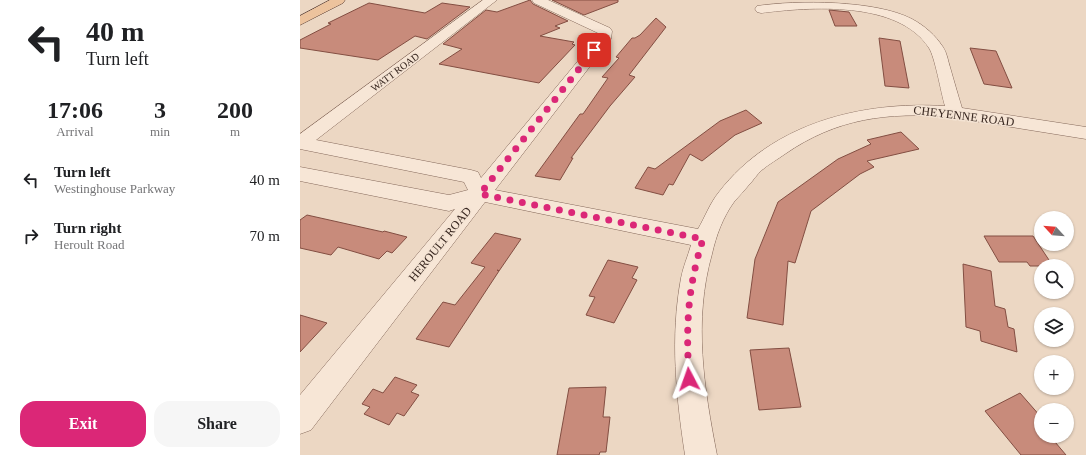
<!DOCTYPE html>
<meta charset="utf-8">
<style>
:root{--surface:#fff;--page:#f6f6f6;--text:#202124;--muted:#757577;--accent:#db2777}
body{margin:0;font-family:"Times New Roman",serif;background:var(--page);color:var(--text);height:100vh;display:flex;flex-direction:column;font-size:15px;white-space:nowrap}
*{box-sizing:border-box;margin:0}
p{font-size:13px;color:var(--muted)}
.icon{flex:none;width:22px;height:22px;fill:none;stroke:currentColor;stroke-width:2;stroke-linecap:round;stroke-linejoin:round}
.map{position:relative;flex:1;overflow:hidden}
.sheet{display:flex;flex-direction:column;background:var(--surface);width:300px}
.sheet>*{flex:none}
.banner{background:#fff;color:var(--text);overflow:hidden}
.needle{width:26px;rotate:296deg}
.tools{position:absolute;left:734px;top:211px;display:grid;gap:8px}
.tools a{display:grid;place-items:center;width:40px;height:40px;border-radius:50%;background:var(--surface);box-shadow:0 1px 3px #0004;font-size:20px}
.pin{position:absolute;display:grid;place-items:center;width:34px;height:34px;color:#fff;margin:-17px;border-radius:8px;box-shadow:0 2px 6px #0006}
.me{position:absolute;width:44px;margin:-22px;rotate:356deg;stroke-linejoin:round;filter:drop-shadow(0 0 3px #0008)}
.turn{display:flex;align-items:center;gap:14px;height:84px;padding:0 20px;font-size:18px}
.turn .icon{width:52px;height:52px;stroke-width:2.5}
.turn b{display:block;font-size:28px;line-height:34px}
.eta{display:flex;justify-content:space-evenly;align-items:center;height:68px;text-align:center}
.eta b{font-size:24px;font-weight:800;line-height:28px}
.primary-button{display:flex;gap:8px;margin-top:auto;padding:8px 20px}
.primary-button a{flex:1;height:46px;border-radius:16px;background:var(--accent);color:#fff;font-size:16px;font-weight:800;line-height:46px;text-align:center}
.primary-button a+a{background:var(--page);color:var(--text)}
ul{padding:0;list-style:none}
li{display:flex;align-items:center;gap:12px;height:56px;padding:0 20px}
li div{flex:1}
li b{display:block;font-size:15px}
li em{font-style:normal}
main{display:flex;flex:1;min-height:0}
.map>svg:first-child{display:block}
.building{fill:#c88b7b;stroke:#834e42}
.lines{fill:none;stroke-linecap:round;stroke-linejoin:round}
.minor-casing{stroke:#85695b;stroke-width:1}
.major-casing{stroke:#53382f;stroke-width:1}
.minor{fill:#f7e6d6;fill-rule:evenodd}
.major{fill:#edc39d;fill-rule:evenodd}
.route{stroke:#db2777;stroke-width:7;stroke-dasharray:0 12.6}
.labels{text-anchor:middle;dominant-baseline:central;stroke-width:3;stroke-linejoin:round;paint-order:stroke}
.far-street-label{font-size:10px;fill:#36251e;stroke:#f4e3d3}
.street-label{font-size:12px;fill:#36251e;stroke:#f4e3d3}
</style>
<main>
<section class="sheet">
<div class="banner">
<div class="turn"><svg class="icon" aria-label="left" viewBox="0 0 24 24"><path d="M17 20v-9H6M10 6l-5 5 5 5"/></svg><div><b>40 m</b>Turn left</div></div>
</div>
<div class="eta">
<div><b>17:06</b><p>Arrival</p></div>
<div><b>3</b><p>min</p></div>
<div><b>200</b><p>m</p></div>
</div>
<ul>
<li><svg class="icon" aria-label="left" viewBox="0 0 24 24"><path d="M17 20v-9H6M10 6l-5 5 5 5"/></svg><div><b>Turn left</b><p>Westinghouse Parkway</p></div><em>40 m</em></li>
<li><svg class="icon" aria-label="right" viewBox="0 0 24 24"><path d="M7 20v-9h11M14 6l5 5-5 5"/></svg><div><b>Turn right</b><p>Heroult Road</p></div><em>70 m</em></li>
</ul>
<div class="primary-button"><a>Exit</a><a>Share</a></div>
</section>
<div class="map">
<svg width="786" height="455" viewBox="0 0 786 455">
<rect width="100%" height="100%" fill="#ecd7c3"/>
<g class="building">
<polygon points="230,0 233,4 268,21 255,26 260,28 240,36 274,42 272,44 275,45 239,83 139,64 162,49 143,44 186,10 197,12"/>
<polygon points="252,0 318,0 318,2 284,15"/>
<polygon points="69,3 125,13 142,3 170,7 127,39 115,36 78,60 0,48 0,40 31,24 28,23"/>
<polygon points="529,10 549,12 557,26 535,26"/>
<polygon points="356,18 366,27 329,75 335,77 310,106 271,158 273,158 260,180 235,176 280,114 283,114 308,78 302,77 319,58 316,57 332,38 335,38 340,35"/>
<polygon points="579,38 600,41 609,88 585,86"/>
<polygon points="670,48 696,51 712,88 684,84"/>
<polygon points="446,110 462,123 435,135 402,161 390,154 373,185 369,184 363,195 335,188 348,167 355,169 420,121"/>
<polygon points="601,132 619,149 567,161 574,167 560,174 511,211 495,263 488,261 483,325 447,318 455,259 478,202 538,159 571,144 567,140"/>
<polygon points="7,215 83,232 84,231 107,237 92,253 87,251 79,259 38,247 31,255 0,248 0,220"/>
<polygon points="195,233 221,239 199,271 197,270 199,271 149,347 116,339 143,302 155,305 185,267 171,263"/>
<polygon points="684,236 733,236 753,266 730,266 727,262 699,262"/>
<polygon points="308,260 338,267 332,278 337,280 314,323 286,315 295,297 289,296"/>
<polygon points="663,264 691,271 695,306 705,309 708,327 714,329 717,352 681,341 680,331 666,327"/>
<polygon points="0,315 27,323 0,352"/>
<polygon points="489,348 501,407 459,410 450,350"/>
<polygon points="95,377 117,385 111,392 119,395 104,416 97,413 89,425 64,414 70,407 62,404 73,389 83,393"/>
<polygon points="306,387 303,417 310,417 306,452 300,452 299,455 257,455 269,388"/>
<polygon points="720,393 741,417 741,436 750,436 766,455 721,455 685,411"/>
</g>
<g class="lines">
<g class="minor-casing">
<path id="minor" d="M 183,0 L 197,0 L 16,140 L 171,170 L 178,172 L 181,178 L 297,38 L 298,33 L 234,3 L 232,0 L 248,0 L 310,28 L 312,31 L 311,39 L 195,190 L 398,229 C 405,217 410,203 419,192 C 472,123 562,101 645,106 C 641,93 635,57 629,48 C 598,0 510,7 461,13 L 457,12 L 455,9 L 457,6 C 496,0 576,0 612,19 C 625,26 635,35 643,47 C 647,53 648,61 650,67 C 654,81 658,95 662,108 L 786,127 L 786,139 L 649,117 C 588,112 537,118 485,154 C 478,159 469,164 462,170 C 457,174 453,181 448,186 C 444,191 439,196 434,202 C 423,217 416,236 412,254 C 393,321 404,388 417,455 L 385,455 C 376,396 370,337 381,278 C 383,267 388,256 391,245 L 185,202 L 11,430 L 0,434 L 0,395 L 155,209 L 149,211 L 0,181 L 0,167 L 149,195 L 168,190 L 164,182 L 0,149 L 0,134 Z"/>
</g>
<g class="major-casing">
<polygon id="major" points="30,0 45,0 43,3 0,25 0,16"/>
</g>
<use href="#minor" class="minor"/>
<use href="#major" class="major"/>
</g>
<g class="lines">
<path class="route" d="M 294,50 L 180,194 L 403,239 C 387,290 386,326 389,379"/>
</g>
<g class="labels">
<g class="far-street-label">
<text transform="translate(95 72) rotate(-37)">WATT ROAD</text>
</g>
<g class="street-label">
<text transform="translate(664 116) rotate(7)">CHEYENNE ROAD</text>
<text transform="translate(140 244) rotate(-51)">HEROULT ROAD</text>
</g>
</g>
</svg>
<div class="tools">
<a><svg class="needle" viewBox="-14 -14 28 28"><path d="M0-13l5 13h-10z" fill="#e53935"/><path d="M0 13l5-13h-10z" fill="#757577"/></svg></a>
<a><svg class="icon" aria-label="search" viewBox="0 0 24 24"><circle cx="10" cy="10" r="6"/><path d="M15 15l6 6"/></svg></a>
<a><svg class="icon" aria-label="layers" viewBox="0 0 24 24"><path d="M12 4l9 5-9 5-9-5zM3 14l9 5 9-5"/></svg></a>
<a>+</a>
<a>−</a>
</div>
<div class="pin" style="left:294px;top:50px;background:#d93025"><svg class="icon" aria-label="arrive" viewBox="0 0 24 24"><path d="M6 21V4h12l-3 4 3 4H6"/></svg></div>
<svg class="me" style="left:389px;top:379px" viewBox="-20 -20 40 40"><path d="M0-17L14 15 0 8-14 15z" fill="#db2777" stroke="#fff" stroke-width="4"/></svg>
</div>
</main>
